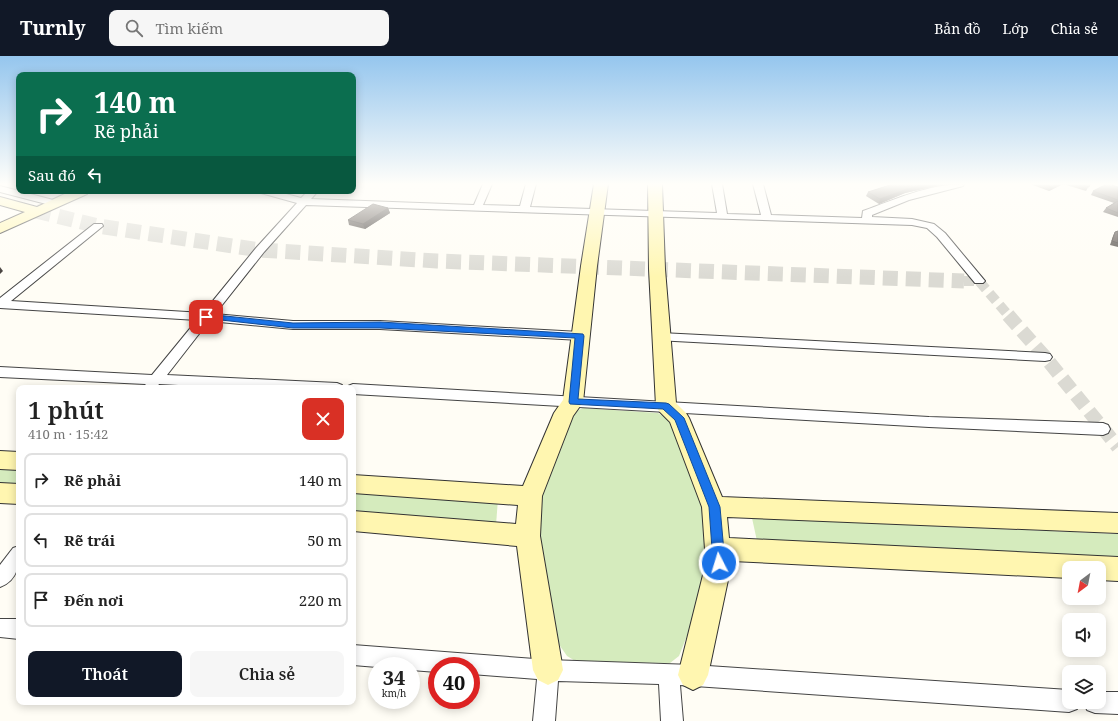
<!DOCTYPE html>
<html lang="vi">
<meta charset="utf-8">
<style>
:root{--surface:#fff;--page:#f6f6f6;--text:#222;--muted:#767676;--line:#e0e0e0;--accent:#111827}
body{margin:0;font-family:"Noto Serif",serif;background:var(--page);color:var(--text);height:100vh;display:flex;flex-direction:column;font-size:15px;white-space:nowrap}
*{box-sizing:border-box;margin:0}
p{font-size:13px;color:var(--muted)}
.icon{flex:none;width:22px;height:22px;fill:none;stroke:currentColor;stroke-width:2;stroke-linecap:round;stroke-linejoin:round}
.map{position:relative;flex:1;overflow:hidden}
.sheet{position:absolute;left:16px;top:329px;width:340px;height:320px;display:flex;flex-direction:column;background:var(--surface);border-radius:8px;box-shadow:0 2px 10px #0003}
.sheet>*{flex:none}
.top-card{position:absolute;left:16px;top:16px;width:340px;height:122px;border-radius:8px;box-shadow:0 2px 10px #0003;background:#0b6e4f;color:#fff;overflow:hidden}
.needle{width:26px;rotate:212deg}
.tools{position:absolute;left:1062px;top:505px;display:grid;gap:8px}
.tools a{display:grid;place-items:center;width:44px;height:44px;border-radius:8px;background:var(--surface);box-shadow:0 2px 10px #0003;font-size:20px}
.speed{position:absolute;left:368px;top:601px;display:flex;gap:8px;font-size:20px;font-weight:700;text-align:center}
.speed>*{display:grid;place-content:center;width:52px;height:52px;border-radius:50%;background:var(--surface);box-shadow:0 2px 10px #0003;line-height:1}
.speed small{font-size:10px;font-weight:400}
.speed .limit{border:6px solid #d22;background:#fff;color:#111}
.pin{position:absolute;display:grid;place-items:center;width:34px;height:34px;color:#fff;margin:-17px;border-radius:8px;box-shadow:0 2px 6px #0006}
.me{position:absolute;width:44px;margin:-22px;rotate:355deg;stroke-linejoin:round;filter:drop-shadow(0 0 3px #0008)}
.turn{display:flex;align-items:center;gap:14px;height:84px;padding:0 12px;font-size:18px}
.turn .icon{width:52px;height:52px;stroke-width:2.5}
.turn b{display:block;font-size:28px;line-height:34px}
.then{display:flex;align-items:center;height:38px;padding:0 12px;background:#0003;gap:8px;font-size:15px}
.round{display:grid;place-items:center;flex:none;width:42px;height:42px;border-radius:8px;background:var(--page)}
.summary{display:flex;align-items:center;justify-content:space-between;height:68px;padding:0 12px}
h1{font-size:24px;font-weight:600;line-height:30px}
.primary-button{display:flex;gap:8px;margin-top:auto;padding:8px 12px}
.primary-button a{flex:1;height:46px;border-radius:8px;background:var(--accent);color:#fff;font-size:16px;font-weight:600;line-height:46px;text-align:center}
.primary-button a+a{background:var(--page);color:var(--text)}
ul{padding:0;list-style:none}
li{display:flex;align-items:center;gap:12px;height:54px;margin:0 8px 6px;padding:0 4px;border:2px solid var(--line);border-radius:8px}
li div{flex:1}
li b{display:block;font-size:15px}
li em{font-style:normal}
header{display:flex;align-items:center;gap:24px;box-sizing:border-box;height:56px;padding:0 20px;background:var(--accent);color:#fff}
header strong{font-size:19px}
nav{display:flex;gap:22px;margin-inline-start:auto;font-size:14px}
.search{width:280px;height:36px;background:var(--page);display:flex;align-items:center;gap:10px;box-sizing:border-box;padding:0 14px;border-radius:8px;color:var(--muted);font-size:15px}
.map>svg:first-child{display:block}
.green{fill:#d5ebbd}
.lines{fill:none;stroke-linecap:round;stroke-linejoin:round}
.street-tunnel-far1{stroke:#dbdad3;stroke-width:10;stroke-dasharray:10 5.5;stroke-linecap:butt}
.street-tunnel{stroke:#dbdad3;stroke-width:14;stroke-dasharray:14 7;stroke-linecap:butt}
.secondary-tunnel{stroke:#dbdad3;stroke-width:15;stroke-dasharray:15 8;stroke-linecap:butt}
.street-casing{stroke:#444;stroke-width:2}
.secondary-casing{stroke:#333;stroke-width:2}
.street{fill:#fff;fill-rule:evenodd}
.secondary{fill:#fff6b0;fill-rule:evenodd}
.wall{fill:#4d4742}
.shaded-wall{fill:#3f3936}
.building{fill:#5a524d;stroke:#3f3936}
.route{fill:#1a73e8;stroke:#114b97}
</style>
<header>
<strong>Turnly</strong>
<div class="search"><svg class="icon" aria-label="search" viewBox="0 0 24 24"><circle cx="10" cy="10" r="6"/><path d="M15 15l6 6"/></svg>Tìm kiếm</div>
<nav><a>Bản đồ</a><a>Lớp</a><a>Chia sẻ</a></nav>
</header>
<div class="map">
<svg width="1118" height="665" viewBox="0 0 1118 665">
<rect width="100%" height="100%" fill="#fffdf5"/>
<g class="green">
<polygon points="583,352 658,357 668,363 686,401 705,453 709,496 702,542 679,600 670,607 577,606 567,600 558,587 539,477 544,427 574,356"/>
<polygon points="0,411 19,412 19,432 0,431"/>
<polygon points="353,433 498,443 496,469 353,457"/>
<polygon points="752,462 1118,478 1118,503 757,485"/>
</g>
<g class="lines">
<polyline class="street-tunnel-far1" points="964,225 979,225 1009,260"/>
<polyline class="street-tunnel" points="1008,259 1045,301 1118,391"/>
<polyline class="secondary-tunnel" points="36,155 98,170 260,194 437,205 964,225"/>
<g class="street-casing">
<g id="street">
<path d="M 483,128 L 492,128 L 483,149 L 520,150 L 526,128 L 536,128 L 530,151 L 717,157 L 712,128 L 722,128 L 727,158 L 761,159 L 753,128 L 763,128 L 771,159 L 862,162 L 863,155 C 896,143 929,128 964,128 L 963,130 L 909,144 L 872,159 L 872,161 L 912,163 L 934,168 L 945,177 L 985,225 L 983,227 L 975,227 L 937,181 L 927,172 L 912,169 L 306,149 L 264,196 L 215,258 L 293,265 L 380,265 L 580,276 L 585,277 L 586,280 L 585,283 L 580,284 L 380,273 L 293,273 L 209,265 L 167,319 L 337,327 L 342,329 L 344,332 L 236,332 L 159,328 L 157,331 L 149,332 L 145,328 L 0,321 L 0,311 L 152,319 L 197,264 L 0,252 L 0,242 L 94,168 L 102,168 L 103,170 L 11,245 L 203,257 L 256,192 L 297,147 L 261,137 L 259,135 L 275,135 L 301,142 L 308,135 L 318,135 L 311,143 L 474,149 Z"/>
<polygon points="0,130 57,145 59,147 54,150 0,136"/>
<polygon points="661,277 1045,297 1050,298 1052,301 1050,304 1045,305 656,284 655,281 656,278"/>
<polygon points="353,328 929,361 1103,367 1108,369 1110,373 1108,377 1103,379 929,371 353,338 353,332 347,332 348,330"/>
<path d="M 19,490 C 19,507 19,524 0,531 L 0,509 L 13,492 Z"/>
<polygon points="0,563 19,563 19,583 0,581"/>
<polygon points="353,589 548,604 693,609 1069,634 1069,646 1079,646 1077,653 1069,656 680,629 683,665 661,665 659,628 558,625 555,665 533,665 537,623 471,618 471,610 437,610 437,616 411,614 411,610 377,611 353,609"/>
<polygon points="1099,636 1118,636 1118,658 1095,657 1087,654 1084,646 1099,646"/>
</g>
</g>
<g class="secondary-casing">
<g id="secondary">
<polygon points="594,128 608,128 597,210 583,346 573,360 542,440 540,480 563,614 558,624 548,629 538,624 533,614 517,490 353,475 353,455 516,468 518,449 353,437 353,419 523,430 554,357 563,344 581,210"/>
<polygon points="648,128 662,128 665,213 676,347 686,357 689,362 722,441 1118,457 1118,477 727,461 729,482 1118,501 1118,525 1099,524 1099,512 1069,512 1069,522 732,505 708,619 703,629 693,634 683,629 678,619 706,507 702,451 670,366 659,355 656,350 649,213"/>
<polygon points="71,135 89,135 87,138 0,177 0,167 25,156 0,149 0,141 37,151"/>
<polygon points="0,395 19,396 19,414 0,413"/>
<polygon points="0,427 19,428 19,448 0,447"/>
</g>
</g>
<use href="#street" class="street"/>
<use href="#secondary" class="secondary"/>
</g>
<g class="wall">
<polygon points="893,128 944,128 905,137 879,148 866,140 868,136"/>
<polygon points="1030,128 1090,128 1086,135 1063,128 1049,135"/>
<polygon points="1118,131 1118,161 1103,156 1106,152 1114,147 1091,139 1093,135"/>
<polygon points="388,152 390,157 365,173 349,169 348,164"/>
<polygon points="1118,175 1118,191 1110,189 1113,180 1115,176"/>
</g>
<g class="shaded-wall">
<polygon points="927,128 944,128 905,137 879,148 880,143 907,133"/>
<polygon points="1057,128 1063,128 1049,135 1051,131"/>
<polygon points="388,152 390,157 365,173 363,168"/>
<polygon points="0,211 3,215 0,218"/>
</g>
<g class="building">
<polygon points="893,128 927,128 907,133 880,143 868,136"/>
<polygon points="1043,128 1057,128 1051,131"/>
<polygon points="1080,128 1090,128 1089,131"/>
<polygon points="1107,128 1110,128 1118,131 1118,144 1093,135"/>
<polygon points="1118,145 1118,157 1106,152"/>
<polygon points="373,148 388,152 363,168 348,164"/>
<polygon points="1118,175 1118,187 1112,185 1115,176"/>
</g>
<linearGradient id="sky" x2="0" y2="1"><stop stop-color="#95c6ee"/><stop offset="0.58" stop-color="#fffefa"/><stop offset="1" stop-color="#fffefa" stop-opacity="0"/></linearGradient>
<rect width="1118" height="221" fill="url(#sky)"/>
<polygon class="route" points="206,258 293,267 380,266 583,278 584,280 578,343 666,347 669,348 684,362 720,451 725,507 723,511 719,512 715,511 713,507 709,451 675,364 663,353 570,348 569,346 575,282 380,272 293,272 203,262 203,259"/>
</svg>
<div class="tools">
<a><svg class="needle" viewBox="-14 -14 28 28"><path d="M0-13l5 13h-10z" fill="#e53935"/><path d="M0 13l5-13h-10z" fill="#767676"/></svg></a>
<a><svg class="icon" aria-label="sound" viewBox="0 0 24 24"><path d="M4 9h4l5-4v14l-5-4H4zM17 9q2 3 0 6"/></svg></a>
<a><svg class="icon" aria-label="layers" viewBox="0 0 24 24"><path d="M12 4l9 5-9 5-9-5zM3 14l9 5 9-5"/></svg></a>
</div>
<div class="speed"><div>34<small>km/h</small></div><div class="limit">40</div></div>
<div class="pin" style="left:206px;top:261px;background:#d93025"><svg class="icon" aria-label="arrive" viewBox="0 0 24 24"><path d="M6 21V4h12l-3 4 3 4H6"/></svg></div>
<svg class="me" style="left:719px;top:507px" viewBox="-20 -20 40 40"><circle r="17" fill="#1a73e8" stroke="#fff" stroke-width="3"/><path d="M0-11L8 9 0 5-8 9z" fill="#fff"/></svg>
<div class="top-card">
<div class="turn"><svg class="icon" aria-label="right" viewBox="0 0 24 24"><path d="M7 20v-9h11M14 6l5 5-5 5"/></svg><div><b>140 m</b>Rẽ phải</div></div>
<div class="then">Sau đó<svg class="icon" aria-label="left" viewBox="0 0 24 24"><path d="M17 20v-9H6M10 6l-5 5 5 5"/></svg></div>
</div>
<section class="sheet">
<div class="summary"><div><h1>1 phút</h1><p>410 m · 15:42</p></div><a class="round" style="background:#d93025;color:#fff"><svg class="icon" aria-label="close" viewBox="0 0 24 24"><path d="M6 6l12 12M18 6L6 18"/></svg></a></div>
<ul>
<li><svg class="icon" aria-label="right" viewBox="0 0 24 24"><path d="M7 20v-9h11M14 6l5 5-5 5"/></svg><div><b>Rẽ phải</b></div><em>140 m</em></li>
<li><svg class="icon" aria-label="left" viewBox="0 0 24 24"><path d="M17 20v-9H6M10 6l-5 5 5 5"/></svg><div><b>Rẽ trái</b></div><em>50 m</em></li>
<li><svg class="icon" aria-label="arrive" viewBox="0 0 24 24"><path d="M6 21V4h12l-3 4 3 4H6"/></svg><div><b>Đến nơi</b></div><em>220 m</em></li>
</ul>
<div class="primary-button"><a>Thoát</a><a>Chia sẻ</a></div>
</section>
</div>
